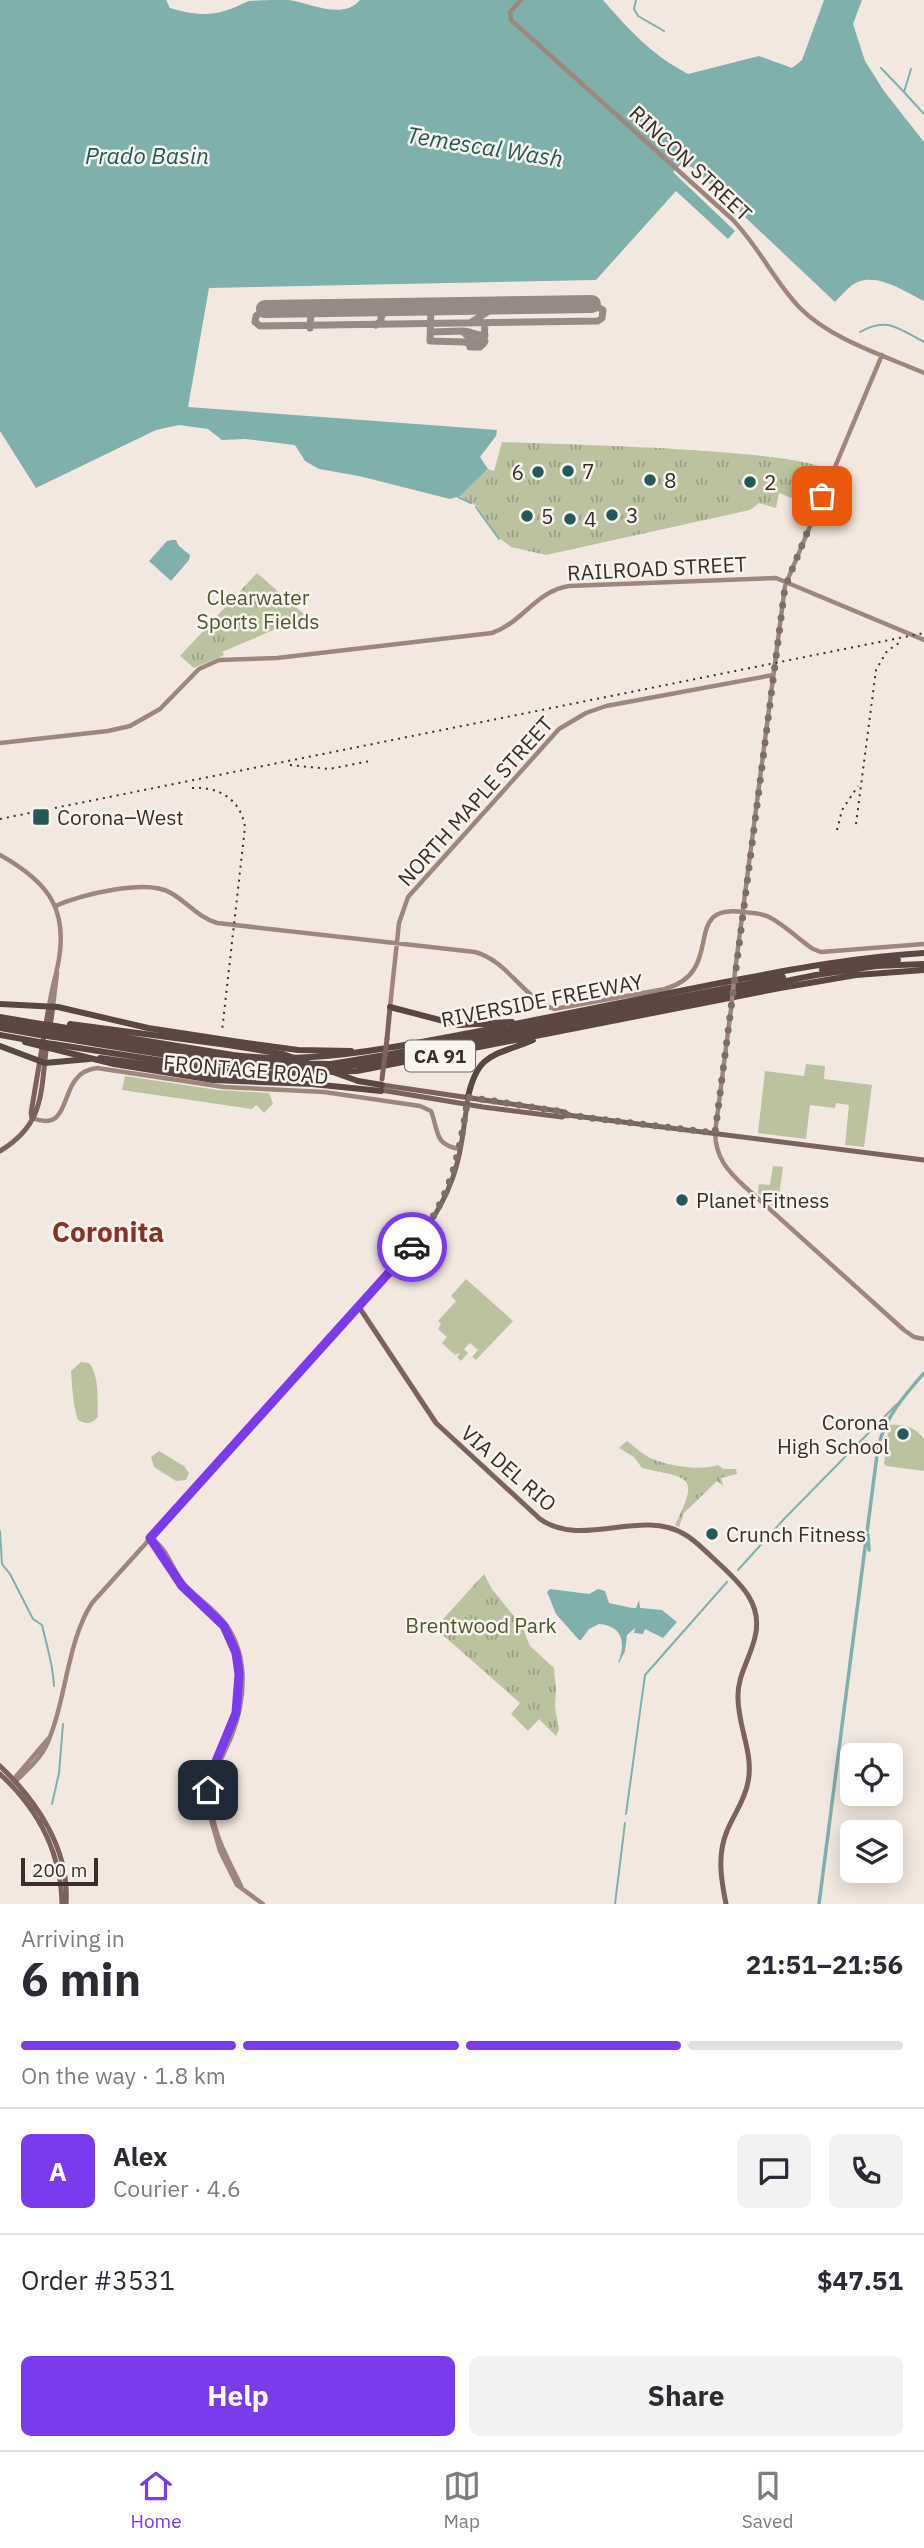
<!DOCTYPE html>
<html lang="en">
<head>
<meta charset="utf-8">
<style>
	:root { --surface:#fff; --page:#f2f2f3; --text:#2b2b33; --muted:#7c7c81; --line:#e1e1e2; --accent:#7c3aed }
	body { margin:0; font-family:"IBM Plex Sans",sans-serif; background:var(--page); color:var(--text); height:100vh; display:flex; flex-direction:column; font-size:26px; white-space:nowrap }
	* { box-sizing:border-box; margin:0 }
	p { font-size:23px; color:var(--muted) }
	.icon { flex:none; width:38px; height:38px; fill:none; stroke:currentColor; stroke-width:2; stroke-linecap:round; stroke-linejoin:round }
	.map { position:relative; height:1904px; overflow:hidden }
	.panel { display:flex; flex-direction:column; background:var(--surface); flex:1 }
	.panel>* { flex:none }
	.fabs { position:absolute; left:840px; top:1743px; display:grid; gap:14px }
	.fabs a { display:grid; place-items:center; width:63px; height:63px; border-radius:10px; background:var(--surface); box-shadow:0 4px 18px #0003; font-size:35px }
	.scale { position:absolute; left:21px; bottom:18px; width:77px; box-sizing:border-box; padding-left:7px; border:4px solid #392e2a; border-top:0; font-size:19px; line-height:24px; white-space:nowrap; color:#392e2a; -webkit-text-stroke:5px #faf2ec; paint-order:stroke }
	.pin { position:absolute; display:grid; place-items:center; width:60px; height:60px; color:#fff; margin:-30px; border-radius:14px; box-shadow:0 4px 10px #0006 }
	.courier { position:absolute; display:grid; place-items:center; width:70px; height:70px; margin:-35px; border:5px solid #7c3aed; border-radius:50%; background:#fff; color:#222; box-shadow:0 2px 9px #0007 }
	.headline em { font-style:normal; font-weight:800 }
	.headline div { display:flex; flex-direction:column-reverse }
	.headline { display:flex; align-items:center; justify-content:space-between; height:119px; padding:0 21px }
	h1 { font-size:46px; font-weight:800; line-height:52px }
	.bar { display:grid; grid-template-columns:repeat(4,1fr); gap:10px 7px; align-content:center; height:84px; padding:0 21px }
	.bar i { height:9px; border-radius:5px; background:var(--line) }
	.bar .on { background:var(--accent) }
	.bar p { grid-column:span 4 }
	.line { display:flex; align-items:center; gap:18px; padding:0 21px; border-top:2px solid var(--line) }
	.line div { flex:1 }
	.round { display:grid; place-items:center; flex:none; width:74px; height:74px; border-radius:10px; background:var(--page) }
	.cta { display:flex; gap:14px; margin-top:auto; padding:14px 21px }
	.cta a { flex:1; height:80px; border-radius:10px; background:var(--accent); color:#fff; font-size:28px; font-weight:800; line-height:80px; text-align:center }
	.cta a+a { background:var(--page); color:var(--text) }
	.tab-bar { display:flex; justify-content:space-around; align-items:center; height:98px; border-top:2px solid var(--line); background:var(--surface); font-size:19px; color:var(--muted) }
	.tab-bar a { display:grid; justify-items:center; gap:4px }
	.tab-bar .on { color:var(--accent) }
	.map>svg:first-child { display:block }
	.grass { fill:#bac29f }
	.park { fill:url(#park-tufts) }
	.water { fill:#7eb0ae }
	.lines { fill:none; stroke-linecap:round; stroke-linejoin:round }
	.stream { stroke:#7eb0ae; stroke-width:2 }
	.canal { stroke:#7eb0ae; stroke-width:3.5 }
	.taxiway { stroke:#968b84; stroke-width:7 }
	.runway { stroke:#968b84; stroke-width:18 }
	.secondary { stroke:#9f867c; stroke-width:4.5 }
	.primary { stroke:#7b635b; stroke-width:5 }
	.highway { stroke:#5a4741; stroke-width:6 }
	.rail { stroke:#392e2a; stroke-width:2; stroke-dasharray:2 5; stroke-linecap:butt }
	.secondary-bridge { stroke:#9f867c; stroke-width:4.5 }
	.primary-bridge { stroke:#7b635b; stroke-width:5 }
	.highway-bridge { stroke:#5a4741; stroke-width:6 }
	.done { stroke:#7a6f69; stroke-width:7; stroke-dasharray:0 12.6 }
	.route { stroke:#7c3aed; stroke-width:9 }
	.poi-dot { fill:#1f5b5a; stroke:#faf2ec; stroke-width:2.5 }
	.labels { text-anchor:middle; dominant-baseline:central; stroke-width:5; stroke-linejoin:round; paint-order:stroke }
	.shield { fill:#faf2ec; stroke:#736964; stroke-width:2 }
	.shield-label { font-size:19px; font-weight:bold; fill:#392e2a }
	.street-label { font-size:21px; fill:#392e2a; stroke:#faf2ec }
	.poi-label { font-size:21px; fill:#392e2a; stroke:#faf2ec; text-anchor:start }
	.park-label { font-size:21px; fill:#4c582e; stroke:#faf2ec }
	.water-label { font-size:23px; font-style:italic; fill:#1f5b5a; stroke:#faf2ec }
	.district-label { font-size:28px; font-weight:bold; fill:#883223; stroke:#faf2ec }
</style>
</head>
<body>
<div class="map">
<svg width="924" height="1904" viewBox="0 0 924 1904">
	<defs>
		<pattern id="park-tufts" width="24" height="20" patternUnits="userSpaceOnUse" patternTransform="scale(1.75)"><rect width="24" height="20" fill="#bac29f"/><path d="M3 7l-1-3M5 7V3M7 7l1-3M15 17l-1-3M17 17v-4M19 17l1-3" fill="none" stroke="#989e82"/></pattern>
	</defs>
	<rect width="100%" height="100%" fill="#f3e8df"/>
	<!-- grass -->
	<path class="grass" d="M 806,1064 L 825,1066 L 824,1079 L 872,1085 L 864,1147 L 845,1145 L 849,1105 L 836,1103 L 835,1108 L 810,1105 L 806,1139 L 758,1133 L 765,1071 L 804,1076 Z
		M 125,1076 L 218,1090 L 269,1093 L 273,1104 L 264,1113 L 256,1105 L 252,1109 L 122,1090 Z
		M 773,1166 L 783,1167 L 777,1210 L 758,1193 L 759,1184 L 770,1185 Z
		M 466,1279 L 513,1321 L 476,1360 L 472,1357 L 478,1350 L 470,1343 L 464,1349 L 468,1353 L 461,1361 L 457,1357 L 460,1353 L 455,1355 L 442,1343 L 447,1337 L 438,1329 L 441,1324 L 438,1321 L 456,1301 L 451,1296 Z
		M 81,1362 L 89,1363 C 100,1377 97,1400 98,1417 C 91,1424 87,1425 78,1420 C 73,1405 72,1387 71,1371 Z
		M 889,1425 C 904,1424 915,1427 924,1439 L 924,1471 L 886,1466 L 884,1464 Z
		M 159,1451 L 184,1466 L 189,1473 L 186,1480 L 176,1481 L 154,1467 L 151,1457 Z"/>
	<!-- park -->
	<path class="park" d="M 502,442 C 548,444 808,449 828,471 L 813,507 L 779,493 L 776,508 L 759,503 L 750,510 L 546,555 L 511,547 L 498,537 L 477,506 L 460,496 L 488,469 L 494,471 Z
		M 257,573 L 306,616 L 222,652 L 224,655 L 194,668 L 180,656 Z
		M 627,1441 C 634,1446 642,1454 650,1458 C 668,1466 700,1471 718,1465 L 723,1469 L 736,1469 L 737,1474 L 721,1478 L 723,1486 L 717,1481 L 684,1513 L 679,1527 L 675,1525 C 700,1474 690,1479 642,1468 L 634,1457 L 619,1448 Z
		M 484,1574 L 492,1589 L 522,1626 L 530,1646 L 554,1668 L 556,1689 L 555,1707 L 559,1730 L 556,1736 L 539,1719 L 528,1731 L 511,1714 L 520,1703 L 435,1628 Z"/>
	<!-- water -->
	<path class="water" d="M 0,0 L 166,0 L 170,8 C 187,13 206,17 224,11 C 233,9 241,4 249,1 C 260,0 277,0 288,0 C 309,2 342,21 360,0 L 603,0 C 629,30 652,55 688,74 L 759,56 L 792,68 L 802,60 L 824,0 L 862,0 L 853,24 L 865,61 L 884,91 L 924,142 L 924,301 C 903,291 873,269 851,286 C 845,291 840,297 835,302 L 692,167 L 680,165 L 673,172 L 735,231 L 728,239 L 676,191 L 596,280 L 209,288 L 188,407 L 497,430 L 496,436 L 480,457 L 488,469 L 460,496 L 450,499 L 359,476 L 319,469 L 305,461 L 295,445 L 245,439 L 222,440 L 208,429 L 179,425 L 156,430 L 36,488 L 0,431 Z
		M 172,540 L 176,540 L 179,546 L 190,555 L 189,560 L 171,581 L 149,561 L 167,541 Z
		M 550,1589 L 589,1594 L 598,1589 L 605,1591 L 609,1603 L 632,1608 L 636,1608 L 639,1600 L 640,1608 L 662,1610 L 677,1622 L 663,1638 L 645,1629 L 643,1634 L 634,1633 L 635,1628 L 627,1635 L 625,1651 L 619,1663 L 618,1663 C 626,1643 623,1626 599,1624 L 589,1629 L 581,1640 L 579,1640 L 556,1614 L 547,1592 Z"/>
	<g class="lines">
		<!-- stream -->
		<path class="stream" d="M 636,0 L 634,9 L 638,16 L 664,31
			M 881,68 L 904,92
			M 911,69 L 904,92 L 924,114
			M 860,332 C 887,316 899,329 924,342
			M 458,497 L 471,503
			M 476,507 L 499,539
			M 0,1531 L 2,1564 L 10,1574 L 33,1619 L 42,1625 C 47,1647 53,1663 54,1686
			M 738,1570 L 784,1519 L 897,1404
			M 52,1804 L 59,1773 L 63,1724
			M 626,1814 L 645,1675 L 727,1582
			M 615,1904 L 625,1823"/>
		<!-- canal -->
		<path class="canal" d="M 868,1535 L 869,1550
			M 819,1904 L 878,1447 C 886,1416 904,1396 924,1373"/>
		<!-- taxiway -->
		<path class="taxiway" d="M 469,306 L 480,308 L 483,313 L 481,316
			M 370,307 L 377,309 L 381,314 L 381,321 L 376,325
			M 431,307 L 430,341 L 465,342 L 474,347
			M 265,309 L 256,316 L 255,322 L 260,326 L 598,321 L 602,318 L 603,310 L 592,304
			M 382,316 L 386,309 L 394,307
			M 470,323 L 492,309 L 506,305
			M 310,328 L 311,314 L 317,309 L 323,308
			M 463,331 C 471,331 476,336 485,335
			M 431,332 L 462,331 L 473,341 L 485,341
			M 470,347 L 480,347 L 484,343 L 485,323"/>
		<!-- runway -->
		<path class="runway" d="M 265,309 L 592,304"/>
		<!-- secondary -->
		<path class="secondary" d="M 521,0 L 510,12 L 511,20 L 731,218 C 758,245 774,281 800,308 C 832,340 883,355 924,373
			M 0,743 L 108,731 L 130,726 L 160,709 L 199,669 L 219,660 L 277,658 L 492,633 C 522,623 536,591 569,586 L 776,578 L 924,640
			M 0,855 C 50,883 70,911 57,969 C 54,982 51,993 49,1006
			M 55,906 C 81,895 146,878 171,893 C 188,903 198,917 217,923 L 475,952 C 508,961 523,998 554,1009 L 665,989 C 728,971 679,903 743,912 C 752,913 761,913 769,917 C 785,925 798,939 813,949 L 821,952 L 924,944
			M 735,971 L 785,586 L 882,355
			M 53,1006 L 57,973
			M 390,1007 L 399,923 L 408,897 L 559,729 L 586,713 L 606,706 L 773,675
			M 731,1009 L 715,1133 C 716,1158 727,1170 744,1186 L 904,1330 L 914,1337 L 924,1339
			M 32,1118 C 77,1135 54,1073 97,1068 L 224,1087 L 324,1092 L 420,1106 L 431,1111 C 439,1132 434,1145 460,1149
			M 150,1538 L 182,1586 L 224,1626 L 236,1653 L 239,1674 L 238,1704 L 228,1736 L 212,1771 L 208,1790 L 208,1809 L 220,1851 L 237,1885 L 263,1904
			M 150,1538 C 168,1547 172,1571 185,1585 C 198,1599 216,1610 227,1626 C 249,1658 245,1701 232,1735 C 224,1755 212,1773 211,1796 C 210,1829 227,1857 241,1886
			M 13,1780 L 48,1739
			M 15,1782 C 26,1771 41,1758 47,1744 C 66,1702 67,1641 92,1603 L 359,1307"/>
		<!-- primary -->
		<path class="primary" d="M 50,1027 L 53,1006
			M 387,1039 L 390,1007
			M 382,1085 L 565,1112 L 567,1115 L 924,1160
			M 381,1090 L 483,1107 L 562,1117 L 567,1115
			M 468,1097 C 464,1124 462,1151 453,1177 C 435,1229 395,1267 359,1307 L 436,1423 L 540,1519 C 583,1549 640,1508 684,1534 C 695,1540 704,1550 713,1558 C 736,1580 764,1601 755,1637 C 750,1659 737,1676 738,1698 C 738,1727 754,1754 748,1782 C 745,1800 734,1814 727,1831 C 717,1855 721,1879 726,1904
			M 32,1118 L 31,1113 L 49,1006
			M 0,1151 C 46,1123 40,1092 47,1044
			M 0,1766 C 37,1801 70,1850 66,1904
			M 0,1774 C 38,1809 61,1851 62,1904"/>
		<!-- highway -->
		<path class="highway" d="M 822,970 L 898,960
			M 0,1004 L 58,1007 L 148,1028 L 246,1043 L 298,1050 L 351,1051
			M 390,1007 L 459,1025 L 512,1022
			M 0,1017 L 41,1024
			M 0,1023 L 41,1030
			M 70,1024 L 228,1045
			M 55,1026 L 233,1055 C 316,1065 394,1047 475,1032 C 557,1016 638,999 720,983 C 788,970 855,957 924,953
			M 0,1028 L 40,1035
			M 54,1032 L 242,1061 L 269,1063 L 331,1064 L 391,1054 L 783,977
			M 0,1035 L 39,1042
			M 54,1037 C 167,1054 275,1081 390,1060 L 816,975 L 876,966 L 924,964
			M 53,1044 L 247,1074 L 357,1071 L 780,988 L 856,975 L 924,970
			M 0,1046 L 45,1063 L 89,1059
			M 100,1058 L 234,1077 L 283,1077
			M 114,1064 L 213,1080 L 312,1084 L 381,1091
			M 358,1081 L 382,1085
			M 468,1097 C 478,1051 496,1056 533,1040"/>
		<!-- rail -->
		<path class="rail" d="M 290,765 L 329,769 L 370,761
			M 192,788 C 219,786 241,800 245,827 L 222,1031
			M 0,819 L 924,633
			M 856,824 L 876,670 L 887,651 L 902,641
			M 837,830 L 842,810 L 858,786"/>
		<!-- secondary-bridge -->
		<path class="secondary-bridge" d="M 731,1009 L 735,971"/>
		<!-- primary-bridge -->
		<path class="primary-bridge" d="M 382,1079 L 387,1039"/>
		<!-- highway-bridge -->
		<path class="highway-bridge" d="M 41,1024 L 55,1026
			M 41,1030 L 54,1032
			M 40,1035 L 54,1037
			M 25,1042 L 114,1064
			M 39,1042 L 53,1044
			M 228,1045 L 283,1054 L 358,1081"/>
	</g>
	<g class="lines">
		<!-- done -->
		<path class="done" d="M 412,1247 C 451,1199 459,1156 468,1097 L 564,1112 L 567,1115 L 715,1133 L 785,587 L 822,496"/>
		<!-- route -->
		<path class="route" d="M 208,1790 L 212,1771 L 236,1713 L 239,1674 L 236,1653 L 224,1626 L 182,1586 L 150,1538 L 412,1247"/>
	</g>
	<!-- markers -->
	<g class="poi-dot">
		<circle cx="568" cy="471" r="7"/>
		<circle cx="538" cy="472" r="7"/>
		<circle cx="650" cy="480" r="7"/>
		<circle cx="750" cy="482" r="7"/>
		<circle cx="612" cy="515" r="7"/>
		<circle cx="527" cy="516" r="7"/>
		<circle cx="570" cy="519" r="7"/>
		<rect x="32" y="808" width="18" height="18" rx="3.5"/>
		<circle cx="682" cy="1200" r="7"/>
		<circle cx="903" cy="1434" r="7"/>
		<circle cx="712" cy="1534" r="7"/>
	</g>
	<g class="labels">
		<!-- shield labels -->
		<rect class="shield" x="405" y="1040.5" width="70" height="31" rx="5"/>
		<g class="shield-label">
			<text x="440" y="1056">CA 91</text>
		</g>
		<!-- street labels -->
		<g class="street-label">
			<text transform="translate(691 163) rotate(43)">RINCON STREET</text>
			<text transform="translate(657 568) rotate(-3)">RAILROAD STREET</text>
			<text transform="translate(475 801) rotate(-48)">NORTH MAPLE STREET</text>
			<text transform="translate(542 1000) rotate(-11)">RIVERSIDE FREEWAY</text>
			<text transform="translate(246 1069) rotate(5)">FRONTAGE ROAD</text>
			<text transform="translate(509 1468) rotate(41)">VIA DEL RIO</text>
		</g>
		<!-- poi labels -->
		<g class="poi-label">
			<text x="582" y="471">7</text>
			<text x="524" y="472" text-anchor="end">6</text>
			<text x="664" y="480">8</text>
			<text x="764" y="482">2</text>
			<text x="626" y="515">3</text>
			<text x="541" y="516">5</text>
			<text x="584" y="519">4</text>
			<text x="57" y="817">Corona–West</text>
			<text x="696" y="1200">Planet Fitness</text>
			<text x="889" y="1422" text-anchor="end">Corona<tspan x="889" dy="24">High School</tspan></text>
			<text x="726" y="1534">Crunch Fitness</text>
		</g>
		<!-- park labels -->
		<g class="park-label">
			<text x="258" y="597">Clearwater<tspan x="258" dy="24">Sports Fields</tspan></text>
			<text x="481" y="1625">Brentwood Park</text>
		</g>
		<!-- water labels -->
		<g class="water-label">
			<text transform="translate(485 146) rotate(9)">Temescal Wash</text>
			<text x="147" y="155">Prado Basin</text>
		</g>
		<!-- district labels -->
		<g class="district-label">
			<text x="108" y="1231">Coronita</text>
		</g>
	</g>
</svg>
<div class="fabs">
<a><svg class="icon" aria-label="locate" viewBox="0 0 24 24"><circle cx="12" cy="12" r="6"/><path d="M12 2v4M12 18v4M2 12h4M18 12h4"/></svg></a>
<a><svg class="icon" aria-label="layers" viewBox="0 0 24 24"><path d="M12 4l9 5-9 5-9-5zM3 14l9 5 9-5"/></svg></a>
</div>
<div class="scale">200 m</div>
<div class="pin" style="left:822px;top:496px;background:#ea580c"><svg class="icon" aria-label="bag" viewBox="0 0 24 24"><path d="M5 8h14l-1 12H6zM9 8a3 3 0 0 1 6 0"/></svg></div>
<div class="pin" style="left:208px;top:1790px;background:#1f2937"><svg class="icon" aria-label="home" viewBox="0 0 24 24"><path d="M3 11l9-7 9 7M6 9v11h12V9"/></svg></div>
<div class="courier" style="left:412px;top:1247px"><svg class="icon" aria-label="car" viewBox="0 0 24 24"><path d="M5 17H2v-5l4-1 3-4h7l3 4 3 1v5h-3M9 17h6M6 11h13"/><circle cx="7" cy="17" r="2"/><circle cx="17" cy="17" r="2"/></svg></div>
</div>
<section class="panel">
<div class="headline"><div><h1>6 min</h1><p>Arriving in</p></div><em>21:51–21:56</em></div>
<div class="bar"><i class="on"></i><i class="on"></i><i class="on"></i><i></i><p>On the way · 1.8 km</p></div>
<div class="line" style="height:126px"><b class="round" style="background:var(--accent);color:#fff">A</b><div><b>Alex</b><p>Courier · 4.6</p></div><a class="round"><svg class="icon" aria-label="chat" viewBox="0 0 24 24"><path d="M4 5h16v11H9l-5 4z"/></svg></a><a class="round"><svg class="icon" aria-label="phone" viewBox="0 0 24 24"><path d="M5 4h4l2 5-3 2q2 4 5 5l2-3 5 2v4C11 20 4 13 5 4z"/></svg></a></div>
<div class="line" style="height:91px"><div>Order #3531</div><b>$47.51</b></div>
<div class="cta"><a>Help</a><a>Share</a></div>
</section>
<nav class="tab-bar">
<a class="on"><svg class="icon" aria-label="home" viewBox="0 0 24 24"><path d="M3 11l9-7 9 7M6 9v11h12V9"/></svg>Home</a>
<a><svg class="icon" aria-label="map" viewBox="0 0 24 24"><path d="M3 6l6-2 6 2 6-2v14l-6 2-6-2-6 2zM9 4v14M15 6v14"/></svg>Map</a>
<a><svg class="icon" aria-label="saved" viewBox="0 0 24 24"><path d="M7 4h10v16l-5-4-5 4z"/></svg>Saved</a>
</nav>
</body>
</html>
